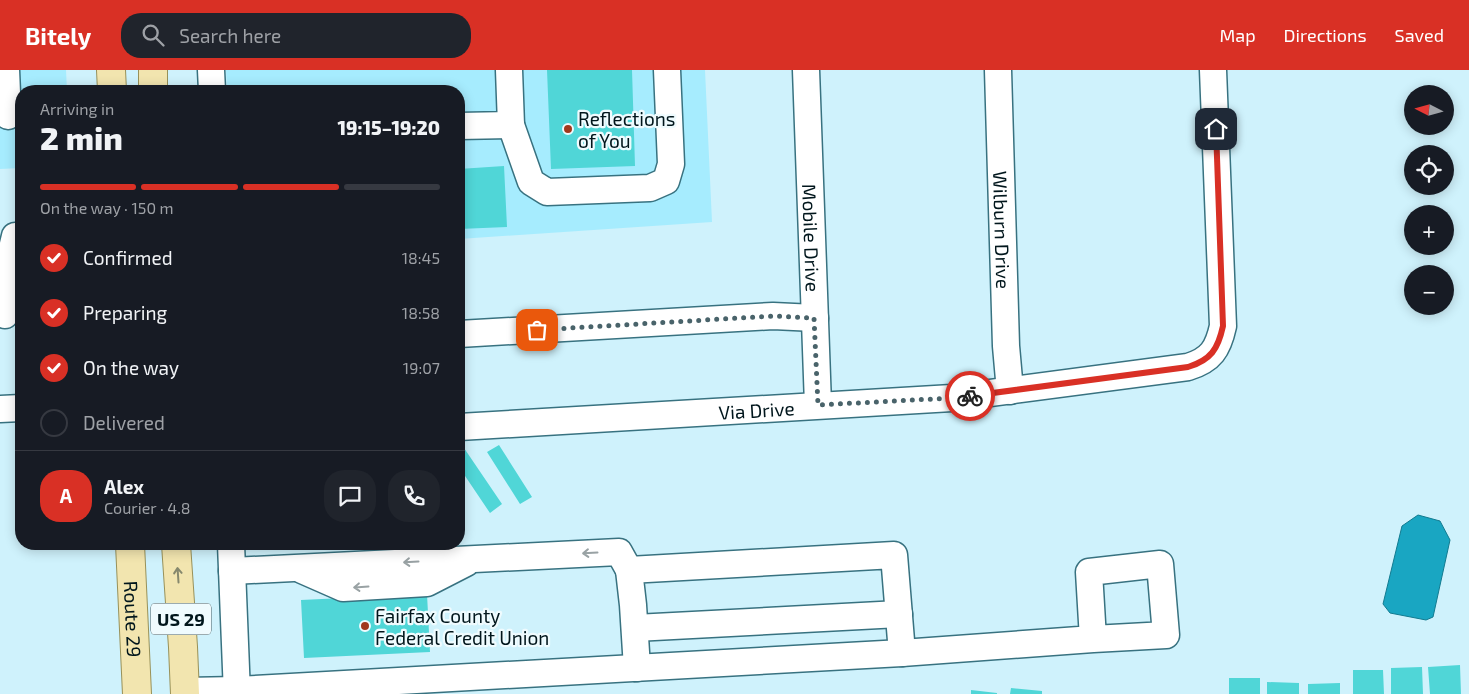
<!DOCTYPE html>
<html lang="en">
<head>
<meta charset="utf-8">
<style>
	:root { --surface:#171b24; --page:#20242c; --text:#f1f3f6; --muted:#9ea1a6; --line:#363941; --accent:#d93025 }
	body { margin:0; font-family:"Exo 2",sans-serif; background:var(--page); color:var(--text); height:100vh; display:flex; flex-direction:column; font-size:19px; white-space:nowrap }
	* { box-sizing:border-box; margin:0 }
	p { font-size:16px; color:var(--muted) }
	.icon { flex:none; width:28px; height:28px; fill:none; stroke:currentColor; stroke-width:2; stroke-linecap:round; stroke-linejoin:round }
	.map { position:relative; flex:1; overflow:hidden }
	.side { position:absolute; left:15px; top:15px; width:450px; height:465px; display:flex; flex-direction:column; background:var(--surface); border-radius:20px; box-shadow:0 2px 12px #0003 }
	.side>* { flex:none }
	.needle { width:32px; rotate:276deg }
	.buttons { position:absolute; left:1404px; top:15px; display:grid; gap:10px }
	.buttons a { display:grid; place-items:center; width:50px; height:50px; border-radius:50%; background:var(--surface); box-shadow:0 2px 12px #0003; font-size:25px }
	.pin { position:absolute; display:grid; place-items:center; width:42px; height:42px; color:#fff; margin:-21px; border-radius:10px; box-shadow:0 2px 8px #0006 }
	.courier { position:absolute; display:grid; place-items:center; width:50px; height:50px; margin:-25px; border:4px solid #d93025; border-radius:50%; background:#fff; color:#222; box-shadow:0 1px 6px #0007 }
	.overview em { font-style:normal; font-weight:800 }
	.overview div { display:flex; flex-direction:column-reverse }
	.overview { display:flex; align-items:center; justify-content:space-between; height:85px; padding:0 25px }
	h1 { font-size:32px; font-weight:800; line-height:38px }
	.bar { display:grid; grid-template-columns:repeat(4,1fr); gap:8px 5px; align-content:center; height:60px; padding:0 25px }
	.bar i { height:6px; border-radius:4px; background:var(--line) }
	.bar .selected { background:var(--accent) }
	.bar p { grid-column:span 4 }
	.line { display:flex; align-items:center; gap:12px; padding:0 25px; border-top:1px solid var(--line) }
	.line div { flex:1 }
	.round { display:grid; place-items:center; flex:none; width:52px; height:52px; border-radius:20px; background:var(--page) }
	ol { padding:0 25px; list-style:none }
	li { display:flex; align-items:center; gap:15px; height:55px }
	li p { margin-inline-start:auto }
	li .icon { padding:5px; border-radius:50%; background:var(--accent); color:#fff; stroke-width:4 }
	li:last-child { color:var(--muted) }
	li i { width:28px; height:28px; border:2px solid var(--line); border-radius:50% }
	header { display:flex; align-items:center; gap:30px; box-sizing:border-box; height:70px; padding:0 25px; background:var(--accent); color:#fff }
	header strong { font-size:24px }
	nav { display:flex; gap:28px; margin-inline-start:auto; font-size:18px }
	.search { width:350px; height:45px; background:var(--page); display:flex; align-items:center; gap:12px; box-sizing:border-box; padding:0 18px; border-radius:20px; color:var(--muted); font-size:19px }
	.map>svg:first-child { display:block }
	.built { fill:#a6ecfe }
	.water { fill:#19a6c2; stroke:#127b90 }
	.building { fill:#50d6d7 }
	.lines { fill:none; stroke-linecap:round; stroke-linejoin:round }
	.minor-casing { stroke:#387280; stroke-width:29 }
	.major-casing { stroke:#989159; stroke-width:30 }
	.minor { stroke:#fff; stroke-width:26 }
	.major { stroke:#f2e5af; stroke-width:28 }
	.oneway { stroke:#99a2a4 }
	.oneway2 { stroke:#86886d }
	.done { stroke:#49636a; stroke-width:5; stroke-dasharray:0 9 }
	.route { stroke:#d93025; stroke-width:6 }
	.poi-dot { fill:#a1381c; stroke:#effbfe; stroke-width:2 }
	.labels { text-anchor:middle; dominant-baseline:central; stroke-width:4.5; stroke-linejoin:round; paint-order:stroke }
	.shield { fill:#effbfe; stroke:#485b60; stroke-width:1 }
	.shield-label { font-size:18px; font-weight:bold; fill:#01161c }
	.poi-label { font-size:19px; fill:#01161c; stroke:#effbfe; text-anchor:start }
	.street-label { font-size:19px; fill:#01161c; stroke:#effbfe }
</style>
</head>
<body>
<header>
<strong>Bitely</strong>
<div class="search"><svg class="icon" aria-label="search" viewBox="0 0 24 24"><circle cx="10" cy="10" r="6"/><path d="M15 15l6 6"/></svg>Search here</div>
<nav><a>Map</a><a>Directions</a><a>Saved</a></nav>
</header>
<div class="map">
<svg width="1469" height="624" viewBox="0 0 1469 624">
	<rect width="100%" height="100%" fill="#cff2fc"/>
	<!-- built -->
	<path class="built" d="M 0,0 L 66,0 L 67,21 L 21,21 L 21,98 L 0,99 Z
		M 226,0 L 705,0 L 712,152 L 459,169 L 459,21 L 227,21 Z"/>
	<!-- water -->
	<path class="water" d="M 1418,445 L 1440,451 L 1450,470 L 1433,547 L 1426,550 L 1390,543 L 1383,534 L 1402,456 Z"/>
	<!-- building -->
	<path class="building" d="M 547,0 L 632,0 L 635,96 L 551,99 Z
		M 504,96 L 507,157 L 459,159 L 459,99 Z
		M 499,375 L 532,427 L 520,434 L 487,382 Z
		M 464,378 L 502,434 L 490,443 L 459,397 L 459,381 Z
		M 427,524 L 430,582 L 304,588 L 301,530 Z
		M 1460,595 L 1461,624 L 1430,624 L 1428,597 Z
		M 1422,597 L 1423,624 L 1391,624 L 1391,598 Z
		M 1353,600 L 1383,600 L 1384,624 L 1353,624 Z
		M 1229,608 L 1260,608 L 1260,624 L 1229,624 Z
		M 1267,612 L 1299,613 L 1299,624 L 1267,624 Z
		M 1340,613 L 1340,624 L 1308,624 L 1308,614 Z
		M 1011,618 L 1042,621 L 1042,624 L 1010,624 Z
		M 971,620 L 997,623 L 997,624 L 971,624 Z"/>
	<g class="lines">
		<defs>
			<g id="minor">
				<path d="M 6,0 L 8,46"/>
				<path d="M 211,0 L 212,21"/>
				<path id="s1" d="M 806,0 L 818,335"/>
				<path id="s2" d="M 998,0 L 1006,276 L 1010,321"/>
				<path d="M 511,55 L 531,112 L 547,122 L 650,118 L 666,111 L 671,94 L 667,0"/>
				<path d="M 459,56 L 511,55 L 509,0"/>
				<path d="M 5,245 L 6,203 L 15,166"/>
				<path d="M 459,264 L 773,246 L 815,248"/>
				<path d="M 0,339 L 21,338"/>
				<path id="s3" d="M 459,357 L 952,328 L 1188,297 C 1211,290 1218,279 1223,256 L 1213,0"/>
				<path d="M 231,474 L 237,624"/>
				<path d="M 302,500 L 343,518 L 427,513 L 466,493"/>
				<path d="M 232,501 L 619,482 L 629,500"/>
				<path d="M 635,558 L 899,544"/>
				<path d="M 637,598 L 633,535 L 629,500 L 894,485 L 902,583"/>
				<path d="M 185,621 L 237,620 L 902,583 L 1093,569 L 1166,565 L 1160,494 L 1089,502 L 1093,569"/>
			</g>
			<g id="major">
				<path d="M 111,0 L 112,21"/>
				<path d="M 153,0 L 153,21"/>
				<path id="s4" d="M 130,474 L 137,624"/>
				<path d="M 176,474 L 183,577 L 185,624"/>
			</g>
		</defs>
		<!-- minor casing -->
		<use href="#minor" class="minor-casing"/>
		<!-- major casing -->
		<use href="#major" class="major-casing"/>
		<!-- minor -->
		<use href="#minor" class="minor"/>
		<!-- major -->
		<use href="#major" class="major"/>
	</g>
	<!-- one-way arrows -->
	<defs><path id="oneway-shaft" d="M-6 0H5M1.5-3L5.5 0L1.5 3" fill="none" stroke-width="1.6" stroke-linecap="round" stroke-linejoin="round" transform="scale(1.25)"/></defs>
	<g class="oneway">
		<use href="#oneway-shaft" transform="translate(590 483) rotate(177)"/>
		<use href="#oneway-shaft" transform="translate(411 492) rotate(177)"/>
		<use href="#oneway-shaft" transform="translate(361 517) rotate(176)"/>
	</g>
	<use class="oneway2" href="#oneway-shaft" transform="translate(178 505) rotate(-94)"/>
	<g class="lines">
		<!-- done -->
		<path class="done" d="M 537,260 L 773,246 L 814,248 L 818,335 L 952,328 L 970,326"/>
		<!-- route -->
		<path class="route" d="M 970,326 L 1188,297 C 1211,290 1218,279 1223,256 L 1216,59"/>
	</g>
	<!-- markers -->
	<g class="poi-dot">
		<circle cx="568" cy="59" r="5"/>
		<circle cx="365" cy="556" r="5"/>
	</g>
	<g class="labels">
		<!-- shield labels -->
		<rect class="shield" x="151" y="533.5" width="60" height="31" rx="4"/>
		<g class="shield-label">
			<text x="181" y="549">US 29</text>
		</g>
		<!-- poi labels -->
		<g class="poi-label">
			<text x="578" y="48">Reflections<tspan x="578" dy="22">of You</tspan></text>
			<text x="375" y="545">Fairfax County<tspan x="375" dy="22">Federal Credit Union</tspan></text>
		</g>
		<!-- street labels -->
		<g class="street-label">
			<text stroke="none"><textPath href="#s2" startOffset="160">Wilburn Drive</textPath></text>
			<text stroke="none"><textPath href="#s1" startOffset="168">Mobile Drive</textPath></text>
			<text stroke="none"><textPath href="#s3" startOffset="298">Via Drive</textPath></text>
			<text stroke="none"><textPath href="#s4" startOffset="75">Route 29</textPath></text>
		</g>
	</g>
</svg>
<div class="buttons">
<a><svg class="needle" viewBox="-14 -14 28 28"><path d="M0-13l5 13h-10z" fill="#e53935"/><path d="M0 13l5-13h-10z" fill="#9ea1a6"/></svg></a>
<a><svg class="icon" aria-label="locate" viewBox="0 0 24 24"><circle cx="12" cy="12" r="6"/><path d="M12 2v4M12 18v4M2 12h4M18 12h4"/></svg></a>
<a>+</a>
<a>−</a>
</div>
<div class="pin" style="left:537px;top:260px;background:#ea580c"><svg class="icon" aria-label="bag" viewBox="0 0 24 24"><path d="M5 8h14l-1 12H6zM9 8a3 3 0 0 1 6 0"/></svg></div>
<div class="pin" style="left:1216px;top:59px;background:#1f2937"><svg class="icon" aria-label="home" viewBox="0 0 24 24"><path d="M3 11l9-7 9 7M6 9v11h12V9"/></svg></div>
<div class="courier" style="left:970px;top:326px"><svg class="icon" aria-label="bike" viewBox="0 0 24 24"><circle cx="6" cy="16" r="4"/><circle cx="18" cy="16" r="4"/><path d="M6 16l4-8h5l3 8M10 8l3 8H6M13 5h3"/></svg></div>
<section class="side">
<div class="overview"><div><h1>2 min</h1><p>Arriving in</p></div><em>19:15–19:20</em></div>
<div class="bar"><i class="selected"></i><i class="selected"></i><i class="selected"></i><i></i><p>On the way · 150 m</p></div>
<ol>
<li><svg class="icon" aria-label="check" viewBox="0 0 24 24"><path d="M5 12l5 5 9-10"/></svg>Confirmed<p>18:45</p></li>
<li><svg class="icon" aria-label="check" viewBox="0 0 24 24"><path d="M5 12l5 5 9-10"/></svg>Preparing<p>18:58</p></li>
<li><svg class="icon" aria-label="check" viewBox="0 0 24 24"><path d="M5 12l5 5 9-10"/></svg>On the way<p>19:07</p></li>
<li><i></i>Delivered</li>
</ol>
<div class="line" style="height:90px"><b class="round" style="background:var(--accent);color:#fff">A</b><div><b>Alex</b><p>Courier · 4.8</p></div><a class="round"><svg class="icon" aria-label="chat" viewBox="0 0 24 24"><path d="M4 5h16v11H9l-5 4z"/></svg></a><a class="round"><svg class="icon" aria-label="phone" viewBox="0 0 24 24"><path d="M5 4h4l2 5-3 2q2 4 5 5l2-3 5 2v4C11 20 4 13 5 4z"/></svg></a></div>
</section>
</div>
</body>
</html>
